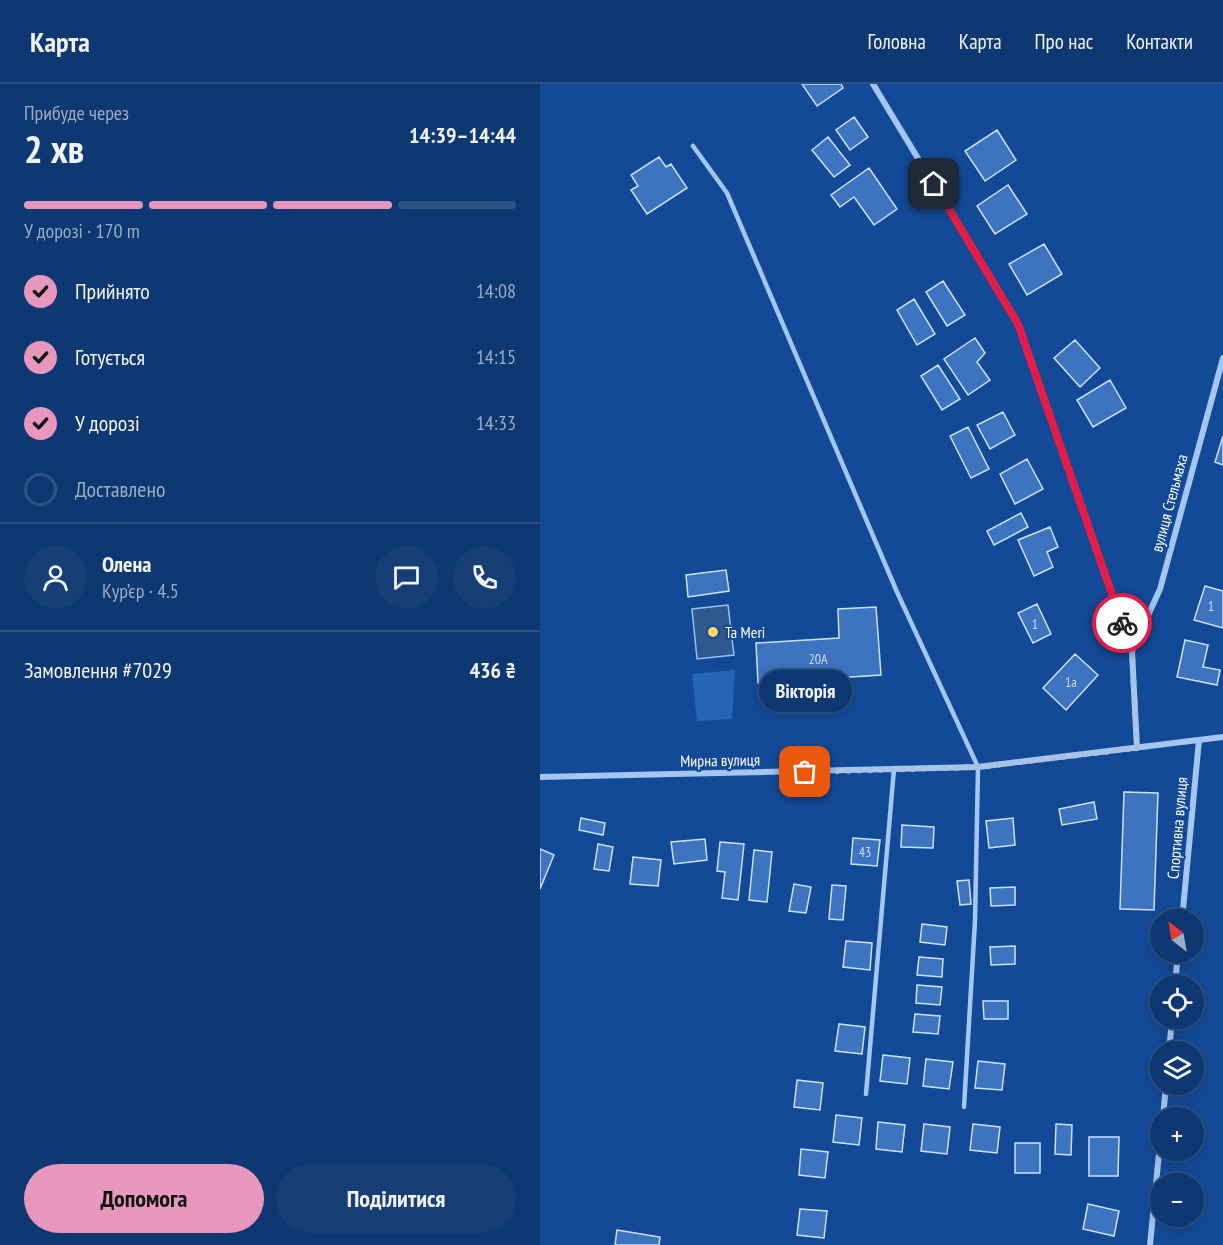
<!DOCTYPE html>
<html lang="uk">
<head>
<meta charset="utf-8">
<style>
	:root { --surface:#0e3871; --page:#173f76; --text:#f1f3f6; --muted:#9bacc3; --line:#2e5284; --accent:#e797bd }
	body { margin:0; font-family:"PT Sans Narrow",sans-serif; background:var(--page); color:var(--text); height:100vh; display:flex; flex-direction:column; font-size:22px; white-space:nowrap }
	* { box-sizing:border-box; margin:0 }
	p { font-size:20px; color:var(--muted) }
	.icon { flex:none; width:33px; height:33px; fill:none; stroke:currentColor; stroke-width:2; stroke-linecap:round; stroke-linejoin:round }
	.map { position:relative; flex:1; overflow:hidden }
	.drawer { display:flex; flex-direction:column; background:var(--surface); width:540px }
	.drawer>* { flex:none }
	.needle { width:39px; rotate:329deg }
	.buttons { position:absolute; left:610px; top:825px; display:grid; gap:12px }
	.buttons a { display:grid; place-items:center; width:54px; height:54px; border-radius:50%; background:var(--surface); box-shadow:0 3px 15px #0003,0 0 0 2px var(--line); font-size:30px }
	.pin { position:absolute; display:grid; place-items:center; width:51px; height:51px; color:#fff; margin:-26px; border-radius:12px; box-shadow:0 3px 9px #0006 }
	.courier { position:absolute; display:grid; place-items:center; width:60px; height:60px; margin:-30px; border:4px solid #e11d48; border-radius:50%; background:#fff; color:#222; box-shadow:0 2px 8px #0007 }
	.bubble { position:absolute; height:42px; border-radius:21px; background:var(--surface); box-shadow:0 3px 15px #0003,0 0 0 2px var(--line); font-size:20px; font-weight:700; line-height:42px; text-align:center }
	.summary em { font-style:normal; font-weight:700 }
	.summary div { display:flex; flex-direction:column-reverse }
	.summary { display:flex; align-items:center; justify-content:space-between; height:102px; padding:0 24px }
	h1 { font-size:39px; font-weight:700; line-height:45px }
	.bar { display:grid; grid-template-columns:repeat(4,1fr); gap:9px 6px; align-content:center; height:72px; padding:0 24px }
	.bar i { height:8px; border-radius:4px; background:var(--line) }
	.bar .current { background:var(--accent) }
	.bar p { grid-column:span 4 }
	.line { display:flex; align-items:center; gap:15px; padding:0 24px; border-top:2px solid var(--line) }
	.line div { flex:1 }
	.round { display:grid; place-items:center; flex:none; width:63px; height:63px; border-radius:32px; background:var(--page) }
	ol { padding:0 24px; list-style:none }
	li { display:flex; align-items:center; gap:18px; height:66px }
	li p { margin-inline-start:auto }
	li .icon { padding:6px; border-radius:50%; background:var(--accent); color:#111; stroke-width:4 }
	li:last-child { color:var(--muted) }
	li i { width:33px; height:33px; border:3px solid var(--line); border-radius:50% }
	.cta { display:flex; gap:12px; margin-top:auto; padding:12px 24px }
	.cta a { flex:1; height:69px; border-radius:36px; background:var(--accent); color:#111; font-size:24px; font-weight:700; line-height:69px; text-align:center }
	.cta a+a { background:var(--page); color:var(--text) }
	header { display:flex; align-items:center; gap:36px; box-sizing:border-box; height:84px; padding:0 30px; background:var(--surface); border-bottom:2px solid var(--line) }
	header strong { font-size:28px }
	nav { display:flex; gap:33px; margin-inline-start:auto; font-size:21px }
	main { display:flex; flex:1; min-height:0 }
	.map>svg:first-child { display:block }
	.green { fill:#2664b6 }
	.water { fill:#305891; stroke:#96c1f6; stroke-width:1.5 }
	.building { fill:#3c74bf; stroke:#cce1fd; stroke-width:1.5 }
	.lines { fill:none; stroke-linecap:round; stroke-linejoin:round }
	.service { stroke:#a4c6f3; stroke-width:4.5 }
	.minor { stroke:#a4c6f3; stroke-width:6 }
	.done { stroke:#acc0db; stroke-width:6; stroke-dasharray:0 10.8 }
	.route { stroke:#e11d48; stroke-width:8 }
	.poi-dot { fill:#ffd666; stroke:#134a97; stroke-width:2 }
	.labels { text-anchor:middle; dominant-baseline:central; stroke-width:4.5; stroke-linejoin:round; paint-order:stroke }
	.number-label { font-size:14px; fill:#cedcef }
	.street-label { font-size:16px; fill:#fff; stroke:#134a97 }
	.poi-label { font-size:16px; fill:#fff; stroke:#134a97; text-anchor:start }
</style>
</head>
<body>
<header>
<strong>Карта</strong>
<nav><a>Головна</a><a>Карта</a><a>Про нас</a><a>Контакти</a></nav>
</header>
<main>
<section class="drawer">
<div class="summary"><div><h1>2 хв</h1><p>Прибуде через</p></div><em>14:39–14:44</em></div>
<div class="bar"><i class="current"></i><i class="current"></i><i class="current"></i><i></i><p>У дорозі · 170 m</p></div>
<ol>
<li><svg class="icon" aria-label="check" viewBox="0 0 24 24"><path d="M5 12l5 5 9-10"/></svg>Прийнято<p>14:08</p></li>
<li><svg class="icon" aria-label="check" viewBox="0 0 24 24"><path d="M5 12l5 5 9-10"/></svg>Готується<p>14:15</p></li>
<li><svg class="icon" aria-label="check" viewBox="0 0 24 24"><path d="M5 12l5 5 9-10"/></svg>У дорозі<p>14:33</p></li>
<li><i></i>Доставлено</li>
</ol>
<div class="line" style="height:108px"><a class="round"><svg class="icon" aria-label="person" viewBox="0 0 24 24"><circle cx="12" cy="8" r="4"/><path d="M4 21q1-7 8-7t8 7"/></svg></a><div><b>Олена</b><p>Кур’єр · 4.5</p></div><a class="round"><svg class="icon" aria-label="chat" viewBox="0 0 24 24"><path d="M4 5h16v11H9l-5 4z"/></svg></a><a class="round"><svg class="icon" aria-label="phone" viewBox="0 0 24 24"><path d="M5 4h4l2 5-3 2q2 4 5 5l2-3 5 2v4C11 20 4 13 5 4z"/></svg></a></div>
<div class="line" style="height:78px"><div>Замовлення #7029</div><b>436 ₴</b></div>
<div class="cta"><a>Допомога</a><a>Поділитися</a></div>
</section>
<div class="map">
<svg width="683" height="1161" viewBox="0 0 683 1161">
	<rect width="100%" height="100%" fill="#134a97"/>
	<!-- green -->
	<path class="green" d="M 195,586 L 192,635 L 157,637 L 152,590 Z"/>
	<!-- water -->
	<path class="water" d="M 188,521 L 194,571 L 157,575 L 152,525 Z"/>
	<!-- building -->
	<path class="building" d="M 262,0 L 301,0 L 303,4 L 277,22 Z
		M 314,33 L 328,53 L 310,66 L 296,46 Z
		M 457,46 L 476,76 L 445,97 L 425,67 Z
		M 288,53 L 310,81 L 294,93 L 272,66 Z
		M 119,73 L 126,83 L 131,80 L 147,104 L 107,130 L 91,106 L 98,102 L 91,91 Z
		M 329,84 L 357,125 L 334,141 L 314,113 L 300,123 L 291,111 Z
		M 468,101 L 487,130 L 455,150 L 437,122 Z
		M 504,160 L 522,190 L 487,211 L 469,180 Z
		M 403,197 L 425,231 L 407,242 L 386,208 Z
		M 374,215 L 395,250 L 377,261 L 357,226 Z
		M 435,254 L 445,269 L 437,278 L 450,296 L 428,311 L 404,275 Z
		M 535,256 L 560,284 L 540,303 L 514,274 Z
		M 398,281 L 420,315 L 402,326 L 381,292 Z
		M 570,296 L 586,324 L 553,343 L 537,316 Z
		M 463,328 L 475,351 L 450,365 L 437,341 Z
		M 428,343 L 449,385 L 431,394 L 410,352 Z
		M 683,352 L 683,381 L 675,378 Z
		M 487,375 L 503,405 L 475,420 L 460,390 Z
		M 481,429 L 488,443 L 454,461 L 447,447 Z
		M 510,443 L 518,463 L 507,468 L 513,483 L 494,492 L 478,456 Z
		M 186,486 L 189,507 L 148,513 L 146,491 Z
		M 665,502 L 683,507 L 683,544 L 654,536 Z
		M 497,520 L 511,550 L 493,559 L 478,529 Z
		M 336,523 L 341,591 L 218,599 L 216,559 L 299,554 L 298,525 Z
		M 645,556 L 668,561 L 663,583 L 680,586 L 677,601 L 637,593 Z
		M 535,570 L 558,591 L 526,626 L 503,604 Z
		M 584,708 L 618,709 L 614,826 L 580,825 Z
		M 554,718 L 557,735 L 522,741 L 519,725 Z
		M 41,734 L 65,739 L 63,751 L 39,746 Z
		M 473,734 L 475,761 L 449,764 L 446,737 Z
		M 362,741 L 394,743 L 393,764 L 361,763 Z
		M 313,754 L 340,756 L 337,782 L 311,780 Z
		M 165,755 L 167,776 L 134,780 L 131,758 Z
		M 180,758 L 204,760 L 198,816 L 182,814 L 185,788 L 177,787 Z
		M 58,760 L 73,763 L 69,787 L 54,785 Z
		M 0,765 L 14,771 L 0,805 Z
		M 214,766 L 232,768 L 227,818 L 209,816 Z
		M 93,773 L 121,776 L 118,802 L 90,800 Z
		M 429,796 L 431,820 L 420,821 L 417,797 Z
		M 254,800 L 271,803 L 266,829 L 249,827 Z
		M 292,801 L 306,802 L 303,836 L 289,835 Z
		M 475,803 L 475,821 L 451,822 L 450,804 Z
		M 382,840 L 407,843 L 405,861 L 380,858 Z
		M 306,857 L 332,859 L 330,886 L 303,883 Z
		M 475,862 L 475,880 L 451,881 L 450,863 Z
		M 379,873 L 403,875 L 402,893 L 377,891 Z
		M 377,901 L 402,903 L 400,921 L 376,919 Z
		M 443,917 L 468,917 L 468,935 L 444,935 Z
		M 375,930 L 400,932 L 398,950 L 373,948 Z
		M 299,940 L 325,943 L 322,970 L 295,967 Z
		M 343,971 L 370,974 L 367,1000 L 340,997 Z
		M 386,975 L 413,978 L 409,1005 L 383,1002 Z
		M 438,977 L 465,980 L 462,1006 L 435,1004 Z
		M 257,996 L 283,999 L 280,1026 L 254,1023 Z
		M 296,1031 L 322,1034 L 319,1061 L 293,1058 Z
		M 338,1038 L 365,1041 L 362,1068 L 336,1065 Z
		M 384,1040 L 410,1043 L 407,1070 L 381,1067 Z
		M 433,1040 L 460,1043 L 457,1069 L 430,1066 Z
		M 516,1040 L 532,1041 L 531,1071 L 515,1070 Z
		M 549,1053 L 579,1053 L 578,1092 L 549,1092 Z
		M 475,1059 L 500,1059 L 500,1089 L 475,1089 Z
		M 261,1065 L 288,1068 L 285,1094 L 259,1091 Z
		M 548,1120 L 579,1127 L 574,1152 L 543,1145 Z
		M 260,1125 L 287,1127 L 284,1154 L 257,1151 Z
		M 77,1146 L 120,1153 L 119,1161 L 75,1161 Z"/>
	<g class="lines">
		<!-- service -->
		<path class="service" d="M 153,62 L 187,109 L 357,508 L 438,683 L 435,837 L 424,1023
			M 326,1010 L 354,685"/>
		<!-- minor -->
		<path class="minor" d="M 333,0 L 478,240 L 592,568 L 597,664
			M 592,567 L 620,505 L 683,274
			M 0,693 L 438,683 L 683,653
			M 642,836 L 659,656
			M 635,902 L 638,868
			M 629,968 L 632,934
			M 623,1034 L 626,1000
			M 610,1161 L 621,1049"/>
	</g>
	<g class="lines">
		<!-- done -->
		<path class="done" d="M 265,688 L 438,683 L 597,664 L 592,568 L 582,539"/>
		<!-- route -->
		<path class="route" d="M 394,100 L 478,240 L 582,539"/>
	</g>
	<!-- markers -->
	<circle class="poi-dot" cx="173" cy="548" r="6"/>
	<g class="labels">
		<!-- number labels -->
		<g class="number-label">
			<text x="671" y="522">1</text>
			<text x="495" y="540">1</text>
			<text x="278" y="575">20А</text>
			<text x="531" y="598">1а</text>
			<text x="325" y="768">43</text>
		</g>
		<!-- street labels -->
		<g class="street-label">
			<text transform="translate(629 419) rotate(-75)">вулиця Стельмаха</text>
			<text transform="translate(180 676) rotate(-1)">Мирна вулиця</text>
			<text transform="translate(637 744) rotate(-85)">Спортивна вулиця</text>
		</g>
		<!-- poi labels -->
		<g class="poi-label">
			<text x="185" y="548">Ta Meri</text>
		</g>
	</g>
</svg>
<div class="buttons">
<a><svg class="needle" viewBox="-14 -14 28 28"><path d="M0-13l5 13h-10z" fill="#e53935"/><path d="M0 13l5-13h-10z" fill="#9bacc3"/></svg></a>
<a><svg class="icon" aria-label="locate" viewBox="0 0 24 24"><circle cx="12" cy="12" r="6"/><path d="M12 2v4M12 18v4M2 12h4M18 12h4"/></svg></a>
<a><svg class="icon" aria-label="layers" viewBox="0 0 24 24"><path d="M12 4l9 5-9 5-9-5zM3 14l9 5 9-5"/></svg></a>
<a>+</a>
<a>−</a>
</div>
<div class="pin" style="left:265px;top:688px;background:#ea580c"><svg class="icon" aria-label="bag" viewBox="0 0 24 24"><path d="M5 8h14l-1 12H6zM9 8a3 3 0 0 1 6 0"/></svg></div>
<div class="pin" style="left:394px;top:100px;background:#1f2937"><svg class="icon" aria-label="home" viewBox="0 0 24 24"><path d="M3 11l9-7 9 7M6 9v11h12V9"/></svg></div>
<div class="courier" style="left:582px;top:539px"><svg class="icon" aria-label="bike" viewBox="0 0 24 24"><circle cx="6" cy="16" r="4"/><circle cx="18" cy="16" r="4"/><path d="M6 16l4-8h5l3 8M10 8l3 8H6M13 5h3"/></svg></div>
<div class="bubble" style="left:219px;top:586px;width:93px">Вікторія</div>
</div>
</main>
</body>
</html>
